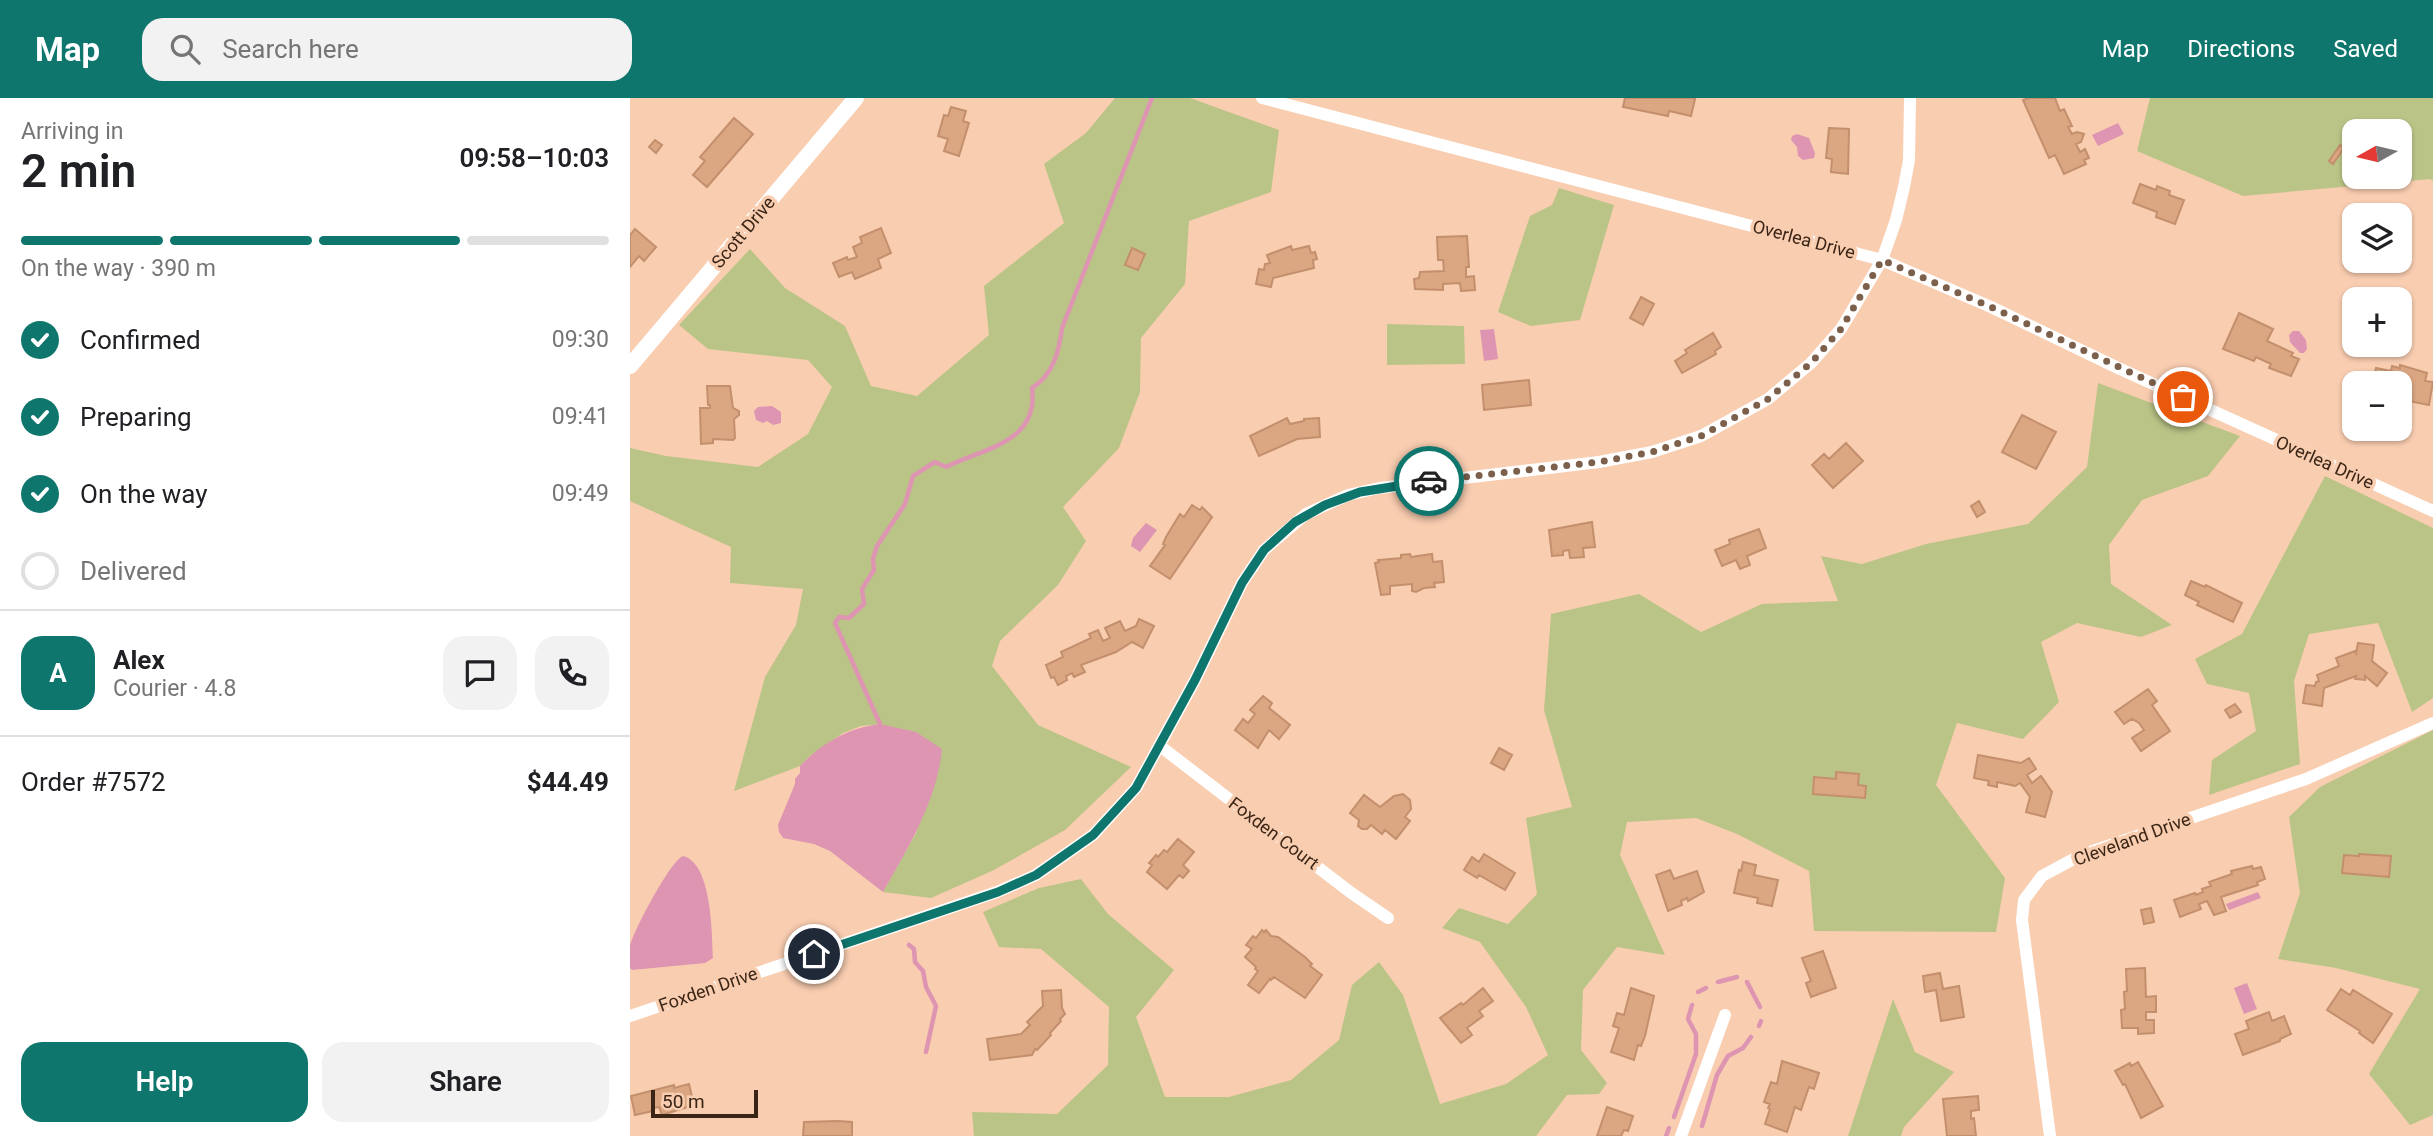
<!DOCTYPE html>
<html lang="en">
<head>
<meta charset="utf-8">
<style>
	:root { --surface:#fff; --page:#f2f2f2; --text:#202124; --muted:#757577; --line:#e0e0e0; --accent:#0f766e }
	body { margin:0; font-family:Roboto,sans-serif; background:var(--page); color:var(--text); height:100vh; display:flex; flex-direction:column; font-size:26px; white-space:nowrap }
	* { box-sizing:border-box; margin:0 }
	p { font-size:23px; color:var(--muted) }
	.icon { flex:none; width:38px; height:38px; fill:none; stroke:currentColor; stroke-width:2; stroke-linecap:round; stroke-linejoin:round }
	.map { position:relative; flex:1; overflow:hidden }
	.panel { display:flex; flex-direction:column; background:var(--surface); width:630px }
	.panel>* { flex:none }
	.needle { width:46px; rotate:262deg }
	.buttons { position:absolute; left:1712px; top:21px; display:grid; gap:14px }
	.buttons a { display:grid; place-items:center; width:70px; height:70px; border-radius:14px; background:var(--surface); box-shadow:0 2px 5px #0004; font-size:35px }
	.scale { position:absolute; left:21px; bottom:18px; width:107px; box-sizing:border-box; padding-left:7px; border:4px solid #3a2516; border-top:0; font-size:19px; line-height:24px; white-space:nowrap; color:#3a2516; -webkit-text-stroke:5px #f9cdb0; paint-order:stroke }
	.pin { position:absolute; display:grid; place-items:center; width:60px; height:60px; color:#fff; margin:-30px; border:4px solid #fff; border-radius:50%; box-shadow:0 2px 7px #0007 }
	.courier { position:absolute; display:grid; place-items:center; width:70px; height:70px; margin:-35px; border:5px solid #0f766e; border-radius:50%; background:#fff; color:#222; box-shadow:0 2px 9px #0007 }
	.headline em { font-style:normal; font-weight:600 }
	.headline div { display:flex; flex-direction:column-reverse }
	.headline { display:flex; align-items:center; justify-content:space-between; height:119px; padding:0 21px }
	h1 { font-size:46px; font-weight:600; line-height:52px }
	.bar { display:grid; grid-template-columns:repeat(4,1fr); gap:10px 7px; align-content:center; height:84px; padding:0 21px }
	.bar i { height:9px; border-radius:5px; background:var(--line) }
	.bar .selected { background:var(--accent) }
	.bar p { grid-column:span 4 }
	.line { display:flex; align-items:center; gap:18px; padding:0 21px; border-top:2px solid var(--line) }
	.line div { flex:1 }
	.round { display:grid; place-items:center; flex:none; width:74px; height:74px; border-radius:21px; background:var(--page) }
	ol { padding:0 21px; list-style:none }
	li { display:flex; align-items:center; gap:21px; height:77px }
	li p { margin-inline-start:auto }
	li .icon { padding:7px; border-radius:50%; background:var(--accent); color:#fff; stroke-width:4 }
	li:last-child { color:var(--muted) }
	li i { width:38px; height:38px; border:4px solid var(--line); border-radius:50% }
	.action { display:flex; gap:14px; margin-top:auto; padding:14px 21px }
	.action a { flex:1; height:80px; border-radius:21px; background:var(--accent); color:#fff; font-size:28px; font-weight:600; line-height:80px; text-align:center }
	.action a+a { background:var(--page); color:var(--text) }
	header { display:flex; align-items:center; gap:42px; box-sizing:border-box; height:98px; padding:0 35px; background:var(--accent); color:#fff }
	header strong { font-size:33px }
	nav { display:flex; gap:38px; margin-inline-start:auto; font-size:24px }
	.search { width:490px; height:63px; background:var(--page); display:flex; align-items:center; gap:18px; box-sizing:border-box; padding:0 24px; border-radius:21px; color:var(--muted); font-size:26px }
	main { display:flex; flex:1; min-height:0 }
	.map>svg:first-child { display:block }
	.green { fill:#bbc487; fill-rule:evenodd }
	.water { fill:#dd95b1 }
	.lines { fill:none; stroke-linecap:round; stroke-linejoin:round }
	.stream { stroke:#dd95b1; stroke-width:4.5 }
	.building { fill:#dba682; stroke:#c38f6c; stroke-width:2 }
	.minor { stroke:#fff; stroke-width:12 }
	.tertiary { stroke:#fff; stroke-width:16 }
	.done { stroke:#7d604c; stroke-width:7; stroke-dasharray:0 12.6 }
	.route { stroke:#0f766e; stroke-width:9 }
	.labels { text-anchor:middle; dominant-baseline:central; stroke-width:7; stroke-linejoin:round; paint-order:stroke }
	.street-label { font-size:18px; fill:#3a2516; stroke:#f9cdb0 }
</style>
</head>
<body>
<header>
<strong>Map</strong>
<div class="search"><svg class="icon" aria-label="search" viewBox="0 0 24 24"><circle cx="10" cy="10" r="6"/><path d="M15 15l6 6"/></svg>Search here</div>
<nav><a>Map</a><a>Directions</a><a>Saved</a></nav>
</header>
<main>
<section class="panel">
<div class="headline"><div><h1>2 min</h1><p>Arriving in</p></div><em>09:58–10:03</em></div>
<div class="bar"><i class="selected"></i><i class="selected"></i><i class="selected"></i><i></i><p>On the way · 390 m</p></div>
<ol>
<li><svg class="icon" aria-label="check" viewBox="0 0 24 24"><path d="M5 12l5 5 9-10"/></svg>Confirmed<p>09:30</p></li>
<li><svg class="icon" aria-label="check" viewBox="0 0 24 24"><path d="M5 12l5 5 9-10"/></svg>Preparing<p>09:41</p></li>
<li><svg class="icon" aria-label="check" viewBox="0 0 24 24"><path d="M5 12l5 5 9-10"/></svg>On the way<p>09:49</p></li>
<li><i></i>Delivered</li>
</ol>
<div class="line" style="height:126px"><b class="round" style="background:var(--accent);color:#fff">A</b><div><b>Alex</b><p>Courier · 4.8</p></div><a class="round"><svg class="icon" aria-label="chat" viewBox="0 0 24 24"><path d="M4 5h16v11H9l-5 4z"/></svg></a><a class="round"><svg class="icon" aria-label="phone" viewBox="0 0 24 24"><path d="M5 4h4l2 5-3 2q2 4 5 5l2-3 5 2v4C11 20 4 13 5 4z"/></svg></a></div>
<div class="line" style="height:91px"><div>Order #7572</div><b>$44.49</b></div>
<div class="action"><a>Help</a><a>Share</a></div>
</section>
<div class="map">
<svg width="1803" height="1038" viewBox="0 0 1803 1038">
	<rect width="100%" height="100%" fill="#f9cdb0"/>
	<!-- green -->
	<path class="green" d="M 485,0 L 560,0 L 649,32 L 641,94 L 559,123 L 555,186 L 511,240 L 510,294 L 489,350 L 433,409 L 456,443 L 428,487 L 370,543 L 362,568 L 408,627 L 501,669 L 435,732 L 364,772 L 301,800 L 253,794 L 287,733 L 250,626 L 231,628 L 213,635 L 180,658 L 170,668 L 104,693 L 135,579 L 166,527 L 173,491 L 100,485 L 101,449 L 0,403 L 0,350 L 36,358 L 128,369 L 178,336 L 202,289 L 178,262 L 78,251 L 49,227 L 120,151 L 155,190 L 215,228 L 241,288 L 287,298 L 359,237 L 354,188 L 434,125 L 414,66 L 456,35 Z
		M 1520,0 L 1803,0 L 1803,83 L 1800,81 L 1613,98 L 1507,53 ZM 1724,33 L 1769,33 L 1769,79 L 1724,79 Z
		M 929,90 L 984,107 L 950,222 L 901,228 L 868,214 L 900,118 L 922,107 Z
		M 757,226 L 834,228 L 835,266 L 757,267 Z
		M 1468,285 L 1610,338 L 1578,378 L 1512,402 L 1479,447 L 1481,486 L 1542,527 L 1511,539 L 1447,525 L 1411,544 L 1429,604 L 1393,641 L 1327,625 L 1306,687 L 1375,780 L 1366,834 L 1184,833 L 1179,773 L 1107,736 L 1066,720 L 997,724 L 990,757 L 1035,857 L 987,849 L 953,892 L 951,952 L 977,985 L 969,996 L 937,997 L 906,1038 L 344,1038 L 342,1014 L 427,1016 L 478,967 L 479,909 L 411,851 L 369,849 L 353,814 L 409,790 L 451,781 L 478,816 L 544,872 L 506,919 L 535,999 L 599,999 L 661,982 L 709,942 L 722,887 L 749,864 L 773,897 L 810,1006 L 876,986 L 918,957 L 896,909 L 850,844 L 812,830 L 829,810 L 878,826 L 907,796 L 896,720 L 942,709 L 914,612 L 921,516 L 1009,496 L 1071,534 L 1132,506 L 1208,503 L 1191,458 L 1232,466 L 1296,446 L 1398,426 L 1457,369 Z
		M 1695,378 L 1803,430 L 1803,600 L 1782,614 L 1748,525 L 1679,536 L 1664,583 L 1670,666 L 1579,697 L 1582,662 L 1626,633 L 1619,595 L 1577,586 L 1565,561 L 1612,536 Z
		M 1803,632 L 1803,1017 L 1780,1027 L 1739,976 L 1790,891 L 1706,870 L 1648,861 L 1670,795 L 1659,719 L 1690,689 Z
		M 1263,901 L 1285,954 L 1324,974 L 1274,1029 L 1271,1038 L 1218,1038 Z"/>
	<!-- water -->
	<path class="water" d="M 1488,25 L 1494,36 L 1468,48 L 1462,37 Z
		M 1167,36 L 1179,40 L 1185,55 L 1184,60 L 1173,62 L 1168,58 L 1167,49 L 1161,42 L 1162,38 Z
		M 864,231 L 868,261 L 854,263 L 850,232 Z
		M 1663,233 L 1669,233 L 1676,242 L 1677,251 L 1674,255 L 1670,255 L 1660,244 L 1659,237 Z
		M 142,308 L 151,314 L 151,325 L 143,327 L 137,323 L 133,325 L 126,322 L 124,313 L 128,309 Z
		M 516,425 L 527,432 L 510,454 L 501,448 L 503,440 Z
		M 250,626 L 286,634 L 312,651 C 307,703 278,750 253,794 L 200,753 L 184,746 L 153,740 L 149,734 L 148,727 L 165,686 L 165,681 L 170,675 L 170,668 C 192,645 218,630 250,626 Z
		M 53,758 C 82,765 82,836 83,860 L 75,865 L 2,872 L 0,870 C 0,863 0,854 0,848 C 4,832 41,762 53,758 Z
		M 1628,794 L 1631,800 L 1599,812 L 1596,806 Z
		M 1617,885 L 1627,911 L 1614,916 L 1604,890 Z"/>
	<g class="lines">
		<!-- stream -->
		<path class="stream" d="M 250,626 L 205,525 L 209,519 L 219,520 L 234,506 L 232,491 L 244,472 L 243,461 L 247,448 L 275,406 L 283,378 L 305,364 L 316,369 C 354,350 409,345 402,290 C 423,277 429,254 432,230 L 522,0
			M 279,847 L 284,851 L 285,864 L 293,873 L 296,889 L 306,908 L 296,954
			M 1088,884 L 1107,879
			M 1117,884 L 1130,909
			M 1068,894 L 1076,890
			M 1129,928 L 1131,923
			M 1044,1019 L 1066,956 L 1066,936 L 1058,921 L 1062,907
			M 1072,1028 L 1087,977 L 1098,958 L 1113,950 L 1121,939
			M 1036,1038 L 1039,1030"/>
	</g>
	<!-- building -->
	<path class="building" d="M 995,0 L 1062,0 L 1065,1 L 1061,18 L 1039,13 L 1038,18 L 993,9 Z
		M 1399,0 L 1425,0 L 1430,13 L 1434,11 L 1442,28 L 1438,29 L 1442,36 L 1447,34 L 1454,36 L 1451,44 L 1446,46 L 1450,54 L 1455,51 L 1459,60 L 1454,62 L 1456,66 L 1434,76 L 1425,57 L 1419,60 L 1393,2 Z
		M 321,9 L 336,13 L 333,23 L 339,25 L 329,58 L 314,53 L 318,41 L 308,38 L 314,17 L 318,18 Z
		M 104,20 L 123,36 L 77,89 L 63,77 L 75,63 L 70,59 Z
		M 1199,30 L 1219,31 L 1218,76 L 1201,74 L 1202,61 L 1196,60 Z
		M 25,42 L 32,47 L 26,55 L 19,49 Z
		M 1710,47 L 1714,50 L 1703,66 L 1699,63 Z
		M 1510,86 L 1526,92 L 1527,88 L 1540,93 L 1539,97 L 1554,102 L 1545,126 L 1526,119 L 1527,114 L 1503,105 Z
		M 251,130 L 261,155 L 248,161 L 251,170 L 225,181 L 222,174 L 209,179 L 203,165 L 217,159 L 218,162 L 227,159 L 223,149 L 232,145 L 230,139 Z
		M 5,131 L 26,149 L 14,163 L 9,158 L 0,169 L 0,137 Z
		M 837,138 L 839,169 L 836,169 L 836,179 L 844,178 L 845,192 L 831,193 L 830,185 L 813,186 L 813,192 L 785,191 L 784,181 L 789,180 L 790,174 L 814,173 L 813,162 L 808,162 L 807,139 Z
		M 661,148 L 662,152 L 679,148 L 681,155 L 685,154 L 687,161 L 683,162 L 684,170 L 643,180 L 641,189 L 626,186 L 629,171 L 634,172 L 635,166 L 640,165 L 637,157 Z
		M 502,150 L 515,156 L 508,172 L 495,167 Z
		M 1011,199 L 1024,206 L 1013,227 L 1000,220 Z
		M 1609,215 L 1643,231 L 1637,243 L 1663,255 L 1661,258 L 1669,261 L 1661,278 L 1639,270 L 1641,266 L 1626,259 L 1624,263 L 1593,251 Z
		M 1083,235 L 1091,249 L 1085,253 L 1086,256 L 1052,275 L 1045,263 L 1057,255 L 1055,252 Z
		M 1770,267 L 1797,275 L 1795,283 L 1803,284 L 1799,307 L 1769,301 L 1769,285 L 1743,285 L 1746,270 L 1761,273 L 1762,268 L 1770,270 Z
		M 899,282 L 901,307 L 854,312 L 852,287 Z
		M 77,288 L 100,288 L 103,310 L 109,313 L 109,317 L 104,321 L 105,340 L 103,342 L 83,341 L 83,345 L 71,346 L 70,310 L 80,310 L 80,307 L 78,307 Z
		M 1392,317 L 1426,334 L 1406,371 L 1372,354 Z
		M 657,320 L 660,326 L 674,323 L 674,321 L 689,320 L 690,339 L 667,341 L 629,358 L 620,338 Z
		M 1216,345 L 1233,363 L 1203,390 L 1182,367 L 1194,356 L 1199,361 Z
		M 1349,403 L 1355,414 L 1347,419 L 1341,408 Z
		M 562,407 L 570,412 L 572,409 L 582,419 L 540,481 L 520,468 L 535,447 L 533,446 L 536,439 L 550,416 L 554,419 Z
		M 962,424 L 965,449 L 953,450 L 954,459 L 940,460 L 939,452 L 933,453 L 933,457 L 922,458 L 919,432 Z
		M 1129,431 L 1136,450 L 1117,458 L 1120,467 L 1110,471 L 1106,462 L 1092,468 L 1085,452 L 1100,446 L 1099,442 Z
		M 780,456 L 781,459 L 802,456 L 803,464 L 812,463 L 814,484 L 804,485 L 805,489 L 794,490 L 786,494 L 782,493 L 782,486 L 760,488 L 760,496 L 751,497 L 745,465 L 749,464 L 748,462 L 771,460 L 771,457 Z
		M 1561,483 L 1575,489 L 1576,487 L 1612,505 L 1603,524 L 1567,507 L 1569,504 L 1555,497 Z
		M 509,521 L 524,528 L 513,550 L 502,544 L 486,554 L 451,567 L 455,574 L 444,579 L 442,575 L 436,578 L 437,582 L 428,587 L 424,579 L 421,580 L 416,567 L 433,559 L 431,554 L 461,540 L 459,536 L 468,532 L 473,543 L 480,540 L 475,530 L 490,523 L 495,533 L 506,528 Z
		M 1728,545 L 1744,547 L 1742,563 L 1757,575 L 1747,588 L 1735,578 L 1735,582 L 1725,581 L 1726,578 L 1694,590 L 1692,608 L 1673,605 L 1676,587 L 1685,588 L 1686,584 L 1689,583 L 1687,577 L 1709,568 L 1706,560 L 1725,553 L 1726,555 Z
		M 1518,591 L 1527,603 L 1522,607 L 1540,633 L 1511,653 L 1502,640 L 1514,632 L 1509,625 L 1502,621 L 1494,626 L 1485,614 Z
		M 633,598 L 642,605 L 639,610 L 660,627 L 649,641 L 639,632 L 628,650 L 605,632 L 613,621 L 618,625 L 625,616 L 620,612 Z
		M 1605,606 L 1611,614 L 1600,620 L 1595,612 Z
		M 869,650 L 882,657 L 874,672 L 861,665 Z
		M 1348,657 L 1391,665 L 1399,660 L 1406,671 L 1397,677 L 1402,685 L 1411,678 L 1422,694 L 1415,719 L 1396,714 L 1400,699 L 1390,685 L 1385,688 L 1367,684 L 1367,689 L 1358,687 L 1359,683 L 1344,680 Z
		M 1206,674 L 1229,676 L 1228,687 L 1236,688 L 1235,700 L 1183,696 L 1184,679 L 1206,681 Z
		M 773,696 L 780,702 L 781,711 L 775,719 L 780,723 L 766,741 L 755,732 L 752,736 L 741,727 L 737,731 L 732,731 L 728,728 L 729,722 L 720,715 L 734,697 L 750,709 L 764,698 Z
		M 548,741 L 564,754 L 553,767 L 559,773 L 553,780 L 549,777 L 537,791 L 517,774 L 522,767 L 519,765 L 526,757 L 528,759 L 534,752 L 537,754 Z
		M 854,756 L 885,775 L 875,792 L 849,777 L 847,780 L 834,772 L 842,759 L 849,764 Z
		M 1729,756 L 1761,758 L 1759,779 L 1712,775 L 1714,757 L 1729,758 Z
		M 1113,764 L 1126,767 L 1124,777 L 1148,782 L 1142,808 L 1127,805 L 1128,800 L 1104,795 L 1109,772 L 1111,773 Z
		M 1622,768 L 1623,771 L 1631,769 L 1635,781 L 1627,784 L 1628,787 L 1591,799 L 1596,813 L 1584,817 L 1577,803 L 1569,806 L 1571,811 L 1550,819 L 1544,802 L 1565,795 L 1566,797 L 1573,794 L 1572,791 L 1581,788 L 1579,784 L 1602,776 L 1601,773 Z
		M 1040,772 L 1044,781 L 1067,773 L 1074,794 L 1058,803 L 1057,800 L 1051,803 L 1052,807 L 1038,813 L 1026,777 Z
		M 1521,810 L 1524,824 L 1514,826 L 1511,812 Z
		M 632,832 L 634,834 L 636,832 L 641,838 L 648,839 L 675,859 L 682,866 L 680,868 L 692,877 L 675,900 L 644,879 L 641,882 L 640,881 L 629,895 L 618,887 L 628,873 L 625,871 L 626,869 L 615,859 L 622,851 L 616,847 L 623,838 L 626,840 Z
		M 1193,853 L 1206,890 L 1181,899 L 1176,885 L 1181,883 L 1172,860 Z
		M 1515,870 L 1516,899 L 1526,898 L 1526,914 L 1516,914 L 1516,922 L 1524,922 L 1524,935 L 1508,936 L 1508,930 L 1492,930 L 1491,912 L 1495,911 L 1494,894 L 1497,893 L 1496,871 Z
		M 1310,875 L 1313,891 L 1329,888 L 1334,919 L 1311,923 L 1306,892 L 1295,894 L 1293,878 Z
		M 853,890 L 863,903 L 849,913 L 853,918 L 837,930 L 842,937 L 831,945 L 810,920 L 831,905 L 833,907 Z
		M 1001,890 L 1024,898 L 1015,938 L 1011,948 L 1008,947 L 1004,962 L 981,954 L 989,930 L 983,928 L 987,915 L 994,917 Z
		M 1711,891 L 1720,897 L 1723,892 L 1762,916 L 1743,945 L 1729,935 L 1730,933 L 1697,912 Z
		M 431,892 L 432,910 L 435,916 L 430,921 L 431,923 L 420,935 L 421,937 L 407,952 L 405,951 L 402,957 L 360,962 L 357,941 L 391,936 L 400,927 L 397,924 L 413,908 L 412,893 Z
		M 1639,914 L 1642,923 L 1654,918 L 1661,936 L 1650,941 L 1650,943 L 1613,957 L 1605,936 L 1619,931 L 1616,923 Z
		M 1152,963 L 1189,975 L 1184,991 L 1179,989 L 1171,1012 L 1165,1009 L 1157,1034 L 1135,1026 L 1140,1011 L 1138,1010 L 1140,1006 L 1134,1004 L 1141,984 L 1147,986 Z
		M 1508,964 L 1533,1008 L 1511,1020 L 1495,986 L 1493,987 L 1485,973 L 1500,965 L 1501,968 Z
		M 59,986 L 64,1007 L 32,1017 L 29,1009 L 23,1010 L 23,1013 L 5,1017 L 1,998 L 44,987 L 44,990 Z
		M 1348,998 L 1349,1012 L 1341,1013 L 1341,1021 L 1344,1020 L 1346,1038 L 1317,1038 L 1313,1001 Z
		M 977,1009 L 1003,1018 L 998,1033 L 994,1032 L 991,1038 L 967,1038 Z
		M 208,1023 L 222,1024 L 222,1038 L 173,1038 L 174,1024 Z"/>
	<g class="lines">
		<!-- minor -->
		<path class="minor" d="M 632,0 L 1252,162 L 1361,209 L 1488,270 L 1803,413
			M 530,648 L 720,794 L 758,820
			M 0,918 L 367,794 L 406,777 L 463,737 L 506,690 L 565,582 L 612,485 L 634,452 L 676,416 L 718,397 L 749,390 L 969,364 L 1022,354 L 1071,338 L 1138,301 L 1181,265 L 1211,231 L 1252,162 L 1266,122 L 1274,89 L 1279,62 L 1280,0
			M 1051,1038 L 1095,917
			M 1420,1038 L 1392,822 L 1394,802 L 1412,778 L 1451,757 L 1676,681 L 1803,625"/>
		<!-- tertiary -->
		<path class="tertiary" d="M 0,268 L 226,0"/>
	</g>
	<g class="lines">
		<!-- done -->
		<path class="done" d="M 799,383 L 969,364 L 1022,354 L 1071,338 L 1138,301 L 1181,265 L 1211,231 L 1252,162 L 1361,209 L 1553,299"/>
		<!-- route -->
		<path class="route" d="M 184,856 L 368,794 L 406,777 L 463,737 L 506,690 L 565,582 L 612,485 L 634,452 L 665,424 L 695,407 L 730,394 L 799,383"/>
	</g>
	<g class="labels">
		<!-- street labels -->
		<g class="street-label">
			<text transform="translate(113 134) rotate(-50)">Scott Drive</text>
			<text transform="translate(1174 141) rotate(15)">Overlea Drive</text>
			<text transform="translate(1695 364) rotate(24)">Overlea Drive</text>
			<text transform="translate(644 735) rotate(37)">Foxden Court</text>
			<text transform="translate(1502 741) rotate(-20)">Cleveland Drive</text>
			<text transform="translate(78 891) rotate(-19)">Foxden Drive</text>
		</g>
	</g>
</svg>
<div class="buttons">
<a><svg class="needle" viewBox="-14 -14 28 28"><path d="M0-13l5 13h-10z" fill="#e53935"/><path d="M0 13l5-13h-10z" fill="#757577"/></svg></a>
<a><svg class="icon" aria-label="layers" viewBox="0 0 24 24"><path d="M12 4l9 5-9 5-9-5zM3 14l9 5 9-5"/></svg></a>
<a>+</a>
<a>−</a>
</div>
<div class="scale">50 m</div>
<div class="pin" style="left:1553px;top:299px;background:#ea580c"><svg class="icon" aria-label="bag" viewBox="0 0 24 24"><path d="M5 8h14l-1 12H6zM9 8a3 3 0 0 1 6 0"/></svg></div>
<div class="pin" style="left:184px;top:856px;background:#1f2937"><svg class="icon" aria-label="home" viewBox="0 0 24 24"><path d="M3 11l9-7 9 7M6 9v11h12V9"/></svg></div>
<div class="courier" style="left:799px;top:383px"><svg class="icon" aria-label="car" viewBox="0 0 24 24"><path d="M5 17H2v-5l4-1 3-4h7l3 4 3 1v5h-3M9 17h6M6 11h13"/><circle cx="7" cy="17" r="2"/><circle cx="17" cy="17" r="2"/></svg></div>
</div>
</main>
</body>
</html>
